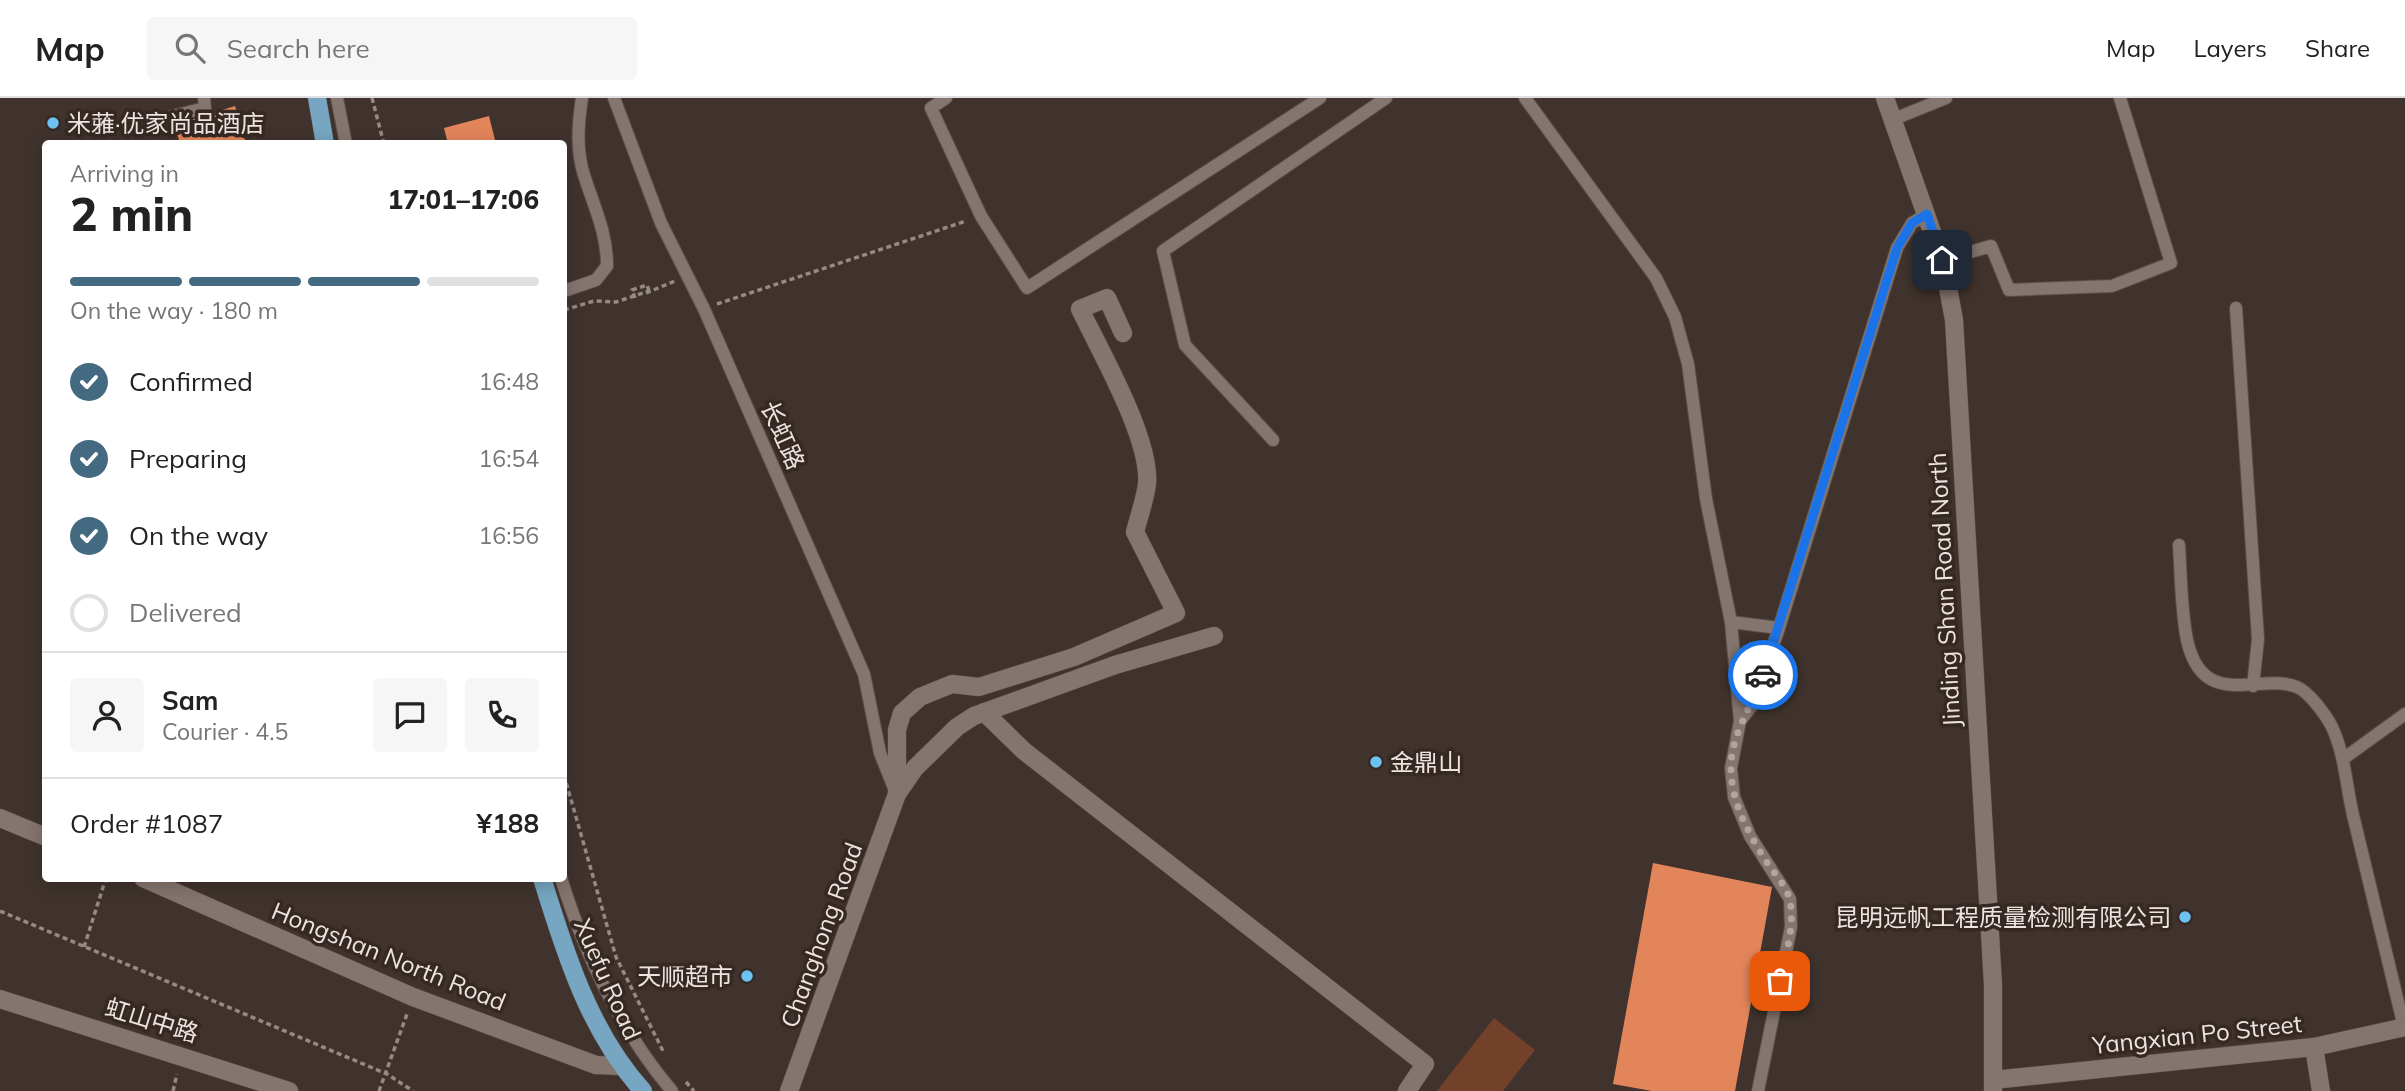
<!DOCTYPE html>
<html lang="en">
<head>
<meta charset="utf-8">
<style>
	:root { --surface:#fff; --page:#f6f6f6; --text:#222; --muted:#767676; --line:#e0e0e0; --accent:#436a80 }
	body { margin:0; font-family:Mulish,"Noto Sans SC",sans-serif; background:var(--page); color:var(--text); height:100vh; display:flex; flex-direction:column; font-size:26px; white-space:nowrap }
	* { box-sizing:border-box; margin:0 }
	p { font-size:23px; color:var(--muted) }
	.icon { flex:none; width:38px; height:38px; fill:none; stroke:currentColor; stroke-width:2; stroke-linecap:round; stroke-linejoin:round }
	.map { position:relative; flex:1; overflow:hidden }
	.details { position:absolute; left:42px; top:42px; width:525px; height:742px; display:flex; flex-direction:column; background:var(--surface); border-radius:7px; box-shadow:0 4px 18px #0003 }
	.details>* { flex:none }
	.pin { position:absolute; display:grid; place-items:center; width:60px; height:60px; color:#fff; margin:-30px; border-radius:14px; box-shadow:0 4px 10px #0006 }
	.courier { position:absolute; display:grid; place-items:center; width:70px; height:70px; margin:-35px; border:5px solid #1a73e8; border-radius:50%; background:#fff; color:#222; box-shadow:0 2px 9px #0007 }
	.overview em { font-style:normal; font-weight:800 }
	.overview div { display:flex; flex-direction:column-reverse }
	.overview { display:flex; align-items:center; justify-content:space-between; height:119px; padding:0 28px }
	h1 { font-size:46px; font-weight:800; line-height:52px }
	.bar { display:grid; grid-template-columns:repeat(4,1fr); gap:10px 7px; align-content:center; height:84px; padding:0 28px }
	.bar i { height:9px; border-radius:5px; background:var(--line) }
	.bar .current { background:var(--accent) }
	.bar p { grid-column:span 4 }
	.line { display:flex; align-items:center; gap:18px; padding:0 28px; border-top:2px solid var(--line) }
	.line div { flex:1 }
	.round { display:grid; place-items:center; flex:none; width:74px; height:74px; border-radius:7px; background:var(--page) }
	ol { padding:0 28px; list-style:none }
	li { display:flex; align-items:center; gap:21px; height:77px }
	li p { margin-inline-start:auto }
	li .icon { padding:7px; border-radius:50%; background:var(--accent); color:#fff; stroke-width:4 }
	li:last-child { color:var(--muted) }
	li i { width:38px; height:38px; border:4px solid var(--line); border-radius:50% }
	header { display:flex; align-items:center; gap:42px; box-sizing:border-box; height:98px; padding:0 35px; background:var(--surface); border-bottom:2px solid var(--line) }
	header strong { font-size:33px }
	nav { display:flex; gap:38px; margin-inline-start:auto; font-size:24px }
	.search { width:490px; height:63px; background:var(--page); display:flex; align-items:center; gap:18px; box-sizing:border-box; padding:0 24px; border-radius:7px; color:var(--muted); font-size:26px }
	.map>svg:first-child { display:block }
	.green { fill:#73412a }
	.building { fill:#e3855b }
	.lines { fill:none; stroke-linecap:round; stroke-linejoin:round }
	.service-casing { stroke:#5a4f4a; stroke-width:14 }
	.minor-casing { stroke:#5a4f4a; stroke-width:19 }
	.tertiary-casing { stroke:#5a4f4a; stroke-width:19 }
	.primary-casing { stroke:#5a4f4a; stroke-width:19 }
	.path { stroke:#958a85; stroke-width:3.5; stroke-dasharray:5 3.5; stroke-linecap:butt }
	.service { stroke:#84756e; stroke-width:12 }
	.minor { stroke:#84756e; stroke-width:18 }
	.tertiary { stroke:#84756e; stroke-width:18 }
	.primary { stroke:#76a6c1; stroke-width:18 }
	.path-bridge { stroke:#958a85; stroke-width:3.5; stroke-dasharray:5 3.5; stroke-linecap:butt }
	.done { stroke:#b0a6a1; stroke-width:7; stroke-dasharray:0 12.6 }
	.route { stroke:#1a73e8; stroke-width:9 }
	.poi-dot { fill:#6cc3f2; stroke:#362923; stroke-width:2.5 }
	.labels { text-anchor:middle; dominant-baseline:central; stroke-width:7; stroke-linejoin:round; paint-order:stroke }
	.poi-label { font-size:24px; fill:#ede4e0; stroke:#362923; text-anchor:start }
	.street-label { font-size:24px; fill:#ede4e0; stroke:#362923 }
</style>
</head>
<body>
<header>
<strong>Map</strong>
<div class="search"><svg class="icon" aria-label="search" viewBox="0 0 24 24"><circle cx="10" cy="10" r="6"/><path d="M15 15l6 6"/></svg>Search here</div>
<nav><a>Map</a><a>Layers</a><a>Share</a></nav>
</header>
<div class="map">
<svg width="2405" height="993" viewBox="0 0 2405 993">
	<rect width="100%" height="100%" fill="#40332d"/>
	<!-- green -->
	<path class="green" d="M 1494,920 L 1535,952 L 1503,993 L 1437,993 Z"/>
	<!-- building -->
	<path class="building" d="M 235,8 L 246,46 L 180,46 L 175,27 Z
		M 489,18 L 496,46 L 448,46 L 444,30 Z
		M 1653,765 L 1772,789 L 1735,993 L 1652,993 L 1613,986 Z"/>
	<g class="lines">
		<defs>
			<path id="service" d="M 337,0 L 346,46
				M 614,0 L 661,125 L 704,211 L 864,576 L 880,655 L 894,690
				M 946,0 L 931,10 L 981,118 L 1027,190 L 1320,0
				M 1525,0 L 1656,180 L 1675,219 L 1688,266 L 1706,401 L 1731,524 L 1779,530 L 1897,150 L 1912,125 L 1927,116
				M 169,19 L 205,10 L 204,0
				M 1894,21 L 1946,0
				M 1943,162 L 1991,148 L 2009,192 L 2112,188 L 2171,165 L 2120,0
				M 564,193 L 596,182 L 607,168 C 607,134 594,109 584,77 C 576,52 578,26 582,0
				M 2236,210 L 2258,541 L 2253,588
				M 1273,342 L 1185,247 L 1163,153 L 1386,0
				M 2179,447 C 2181,478 2181,512 2187,542 C 2203,614 2259,574 2297,589 C 2309,594 2326,617 2332,629 C 2345,657 2346,687 2353,717 C 2370,788 2387,858 2404,929
				M 1731,524 L 1740,623 L 1731,670 L 1734,699 L 1750,738 L 1790,801 L 1791,829 L 1758,993
				M 1740,623 L 1754,605 L 1779,530
				M 2343,661 L 2405,616
				M 561,780 C 585,857 620,932 672,993"/>
			<path id="minor" d="M 984,614 L 1024,653 L 1425,966 L 1407,993
				M 897,696 L 897,632 L 902,615 L 920,599 L 952,586 L 979,589 L 1074,559 L 1176,515 L 1135,434 C 1139,418 1145,402 1147,386 C 1151,341 1100,253 1080,211 L 1107,200 L 1123,235
				M 0,901 L 289,993
				M 2314,949 L 2321,993
				M 789,993 L 897,696 L 915,670 L 957,629 L 974,618 L 1115,567 L 1214,538"/>
			<path id="tertiary" d="M 1885,0 L 1944,168 L 1954,222 L 1993,887 L 1993,993
				M 0,720 L 46,739
				M 143,780 L 413,899 L 596,967 L 620,968
				M 1993,982 L 2314,949 L 2405,929"/>
			<path id="primary" d="M 317,0 L 325,46
				M 542,780 C 565,855 590,935 643,993"/>
		</defs>
		<!-- service casing -->
		<use href="#service" class="service-casing"/>
		<!-- minor casing -->
		<use href="#minor" class="minor-casing"/>
		<!-- tertiary casing -->
		<use href="#tertiary" class="tertiary-casing"/>
		<!-- primary casing -->
		<use href="#primary" class="primary-casing"/>
		<!-- path -->
		<path class="path" d="M 372,0 L 384,46
			M 646,195 L 675,183
			M 717,206 L 966,123
			M 564,212 L 594,203 L 616,204 L 649,193
			M 564,677 L 616,859 L 663,953
			M 0,813 L 387,976 L 413,993
			M 84,849 L 106,780
			M 686,984 L 694,993
			M 173,993 L 177,976
			M 379,993 L 407,916"/>
		<!-- service -->
		<use href="#service" class="service"/>
		<!-- minor -->
		<use href="#minor" class="minor"/>
		<!-- tertiary -->
		<use href="#tertiary" class="tertiary"/>
		<!-- primary -->
		<use href="#primary" class="primary"/>
		<!-- path-bridge -->
		<path class="path-bridge" d="M 635,200 L 632,192 L 647,187 L 649,193"/>
	</g>
	<g class="lines">
		<!-- done -->
		<path class="done" d="M 1763,577 C 1752,609 1730,637 1731,672 C 1732,707 1750,738 1768,766 C 1776,777 1788,791 1790,803 C 1795,830 1785,858 1780,883"/>
		<!-- route -->
		<path class="route" d="M 1763,577 L 1897,150 L 1912,125 L 1927,116 L 1942,162"/>
	</g>
	<!-- markers -->
	<g class="poi-dot">
		<circle cx="53" cy="25" r="7"/>
		<circle cx="1376" cy="664" r="7"/>
		<circle cx="2185" cy="819" r="7"/>
		<circle cx="747" cy="878" r="7"/>
	</g>
	<g class="labels">
		<!-- poi labels -->
		<g class="poi-label">
			<text x="67" y="25">米蕥·优家尚品酒店</text>
			<text x="1390" y="664">金鼎山</text>
			<text x="2171" y="819" text-anchor="end">昆明远帆工程质量检测有限公司</text>
			<text x="733" y="878" text-anchor="end">天顺超市</text>
		</g>
		<!-- street labels -->
		<g class="street-label">
			<text transform="translate(783 337) rotate(66)">长虹路</text>
			<text transform="translate(1944 492) rotate(-93)">Jinding Shan Road North</text>
			<text transform="translate(821 837) rotate(-70)">Changhong Road</text>
			<text transform="translate(389 858) rotate(22)">Hongshan North Road</text>
			<text transform="translate(608 881) rotate(66)">Xuefu Road</text>
			<text transform="translate(152 922) rotate(17)">虹山中路</text>
			<text transform="translate(2197 936) rotate(-6)">Yangxian Po Street</text>
		</g>
	</g>
</svg>
<div class="pin" style="left:1780px;top:883px;background:#ea580c"><svg class="icon" aria-label="bag" viewBox="0 0 24 24"><path d="M5 8h14l-1 12H6zM9 8a3 3 0 0 1 6 0"/></svg></div>
<div class="pin" style="left:1942px;top:162px;background:#1f2937"><svg class="icon" aria-label="home" viewBox="0 0 24 24"><path d="M3 11l9-7 9 7M6 9v11h12V9"/></svg></div>
<div class="courier" style="left:1763px;top:577px"><svg class="icon" aria-label="car" viewBox="0 0 24 24"><path d="M5 17H2v-5l4-1 3-4h7l3 4 3 1v5h-3M9 17h6M6 11h13"/><circle cx="7" cy="17" r="2"/><circle cx="17" cy="17" r="2"/></svg></div>
<section class="details">
<div class="overview"><div><h1>2 min</h1><p>Arriving in</p></div><em>17:01–17:06</em></div>
<div class="bar"><i class="current"></i><i class="current"></i><i class="current"></i><i></i><p>On the way · 180 m</p></div>
<ol>
<li><svg class="icon" aria-label="check" viewBox="0 0 24 24"><path d="M5 12l5 5 9-10"/></svg>Confirmed<p>16:48</p></li>
<li><svg class="icon" aria-label="check" viewBox="0 0 24 24"><path d="M5 12l5 5 9-10"/></svg>Preparing<p>16:54</p></li>
<li><svg class="icon" aria-label="check" viewBox="0 0 24 24"><path d="M5 12l5 5 9-10"/></svg>On the way<p>16:56</p></li>
<li><i></i>Delivered</li>
</ol>
<div class="line" style="height:126px"><a class="round"><svg class="icon" aria-label="person" viewBox="0 0 24 24"><circle cx="12" cy="8" r="4"/><path d="M4 21q1-7 8-7t8 7"/></svg></a><div><b>Sam</b><p>Courier · 4.5</p></div><a class="round"><svg class="icon" aria-label="chat" viewBox="0 0 24 24"><path d="M4 5h16v11H9l-5 4z"/></svg></a><a class="round"><svg class="icon" aria-label="phone" viewBox="0 0 24 24"><path d="M5 4h4l2 5-3 2q2 4 5 5l2-3 5 2v4C11 20 4 13 5 4z"/></svg></a></div>
<div class="line" style="height:91px"><div>Order #1087</div><b>¥188</b></div>
</section>
</div>
</body>
</html>
